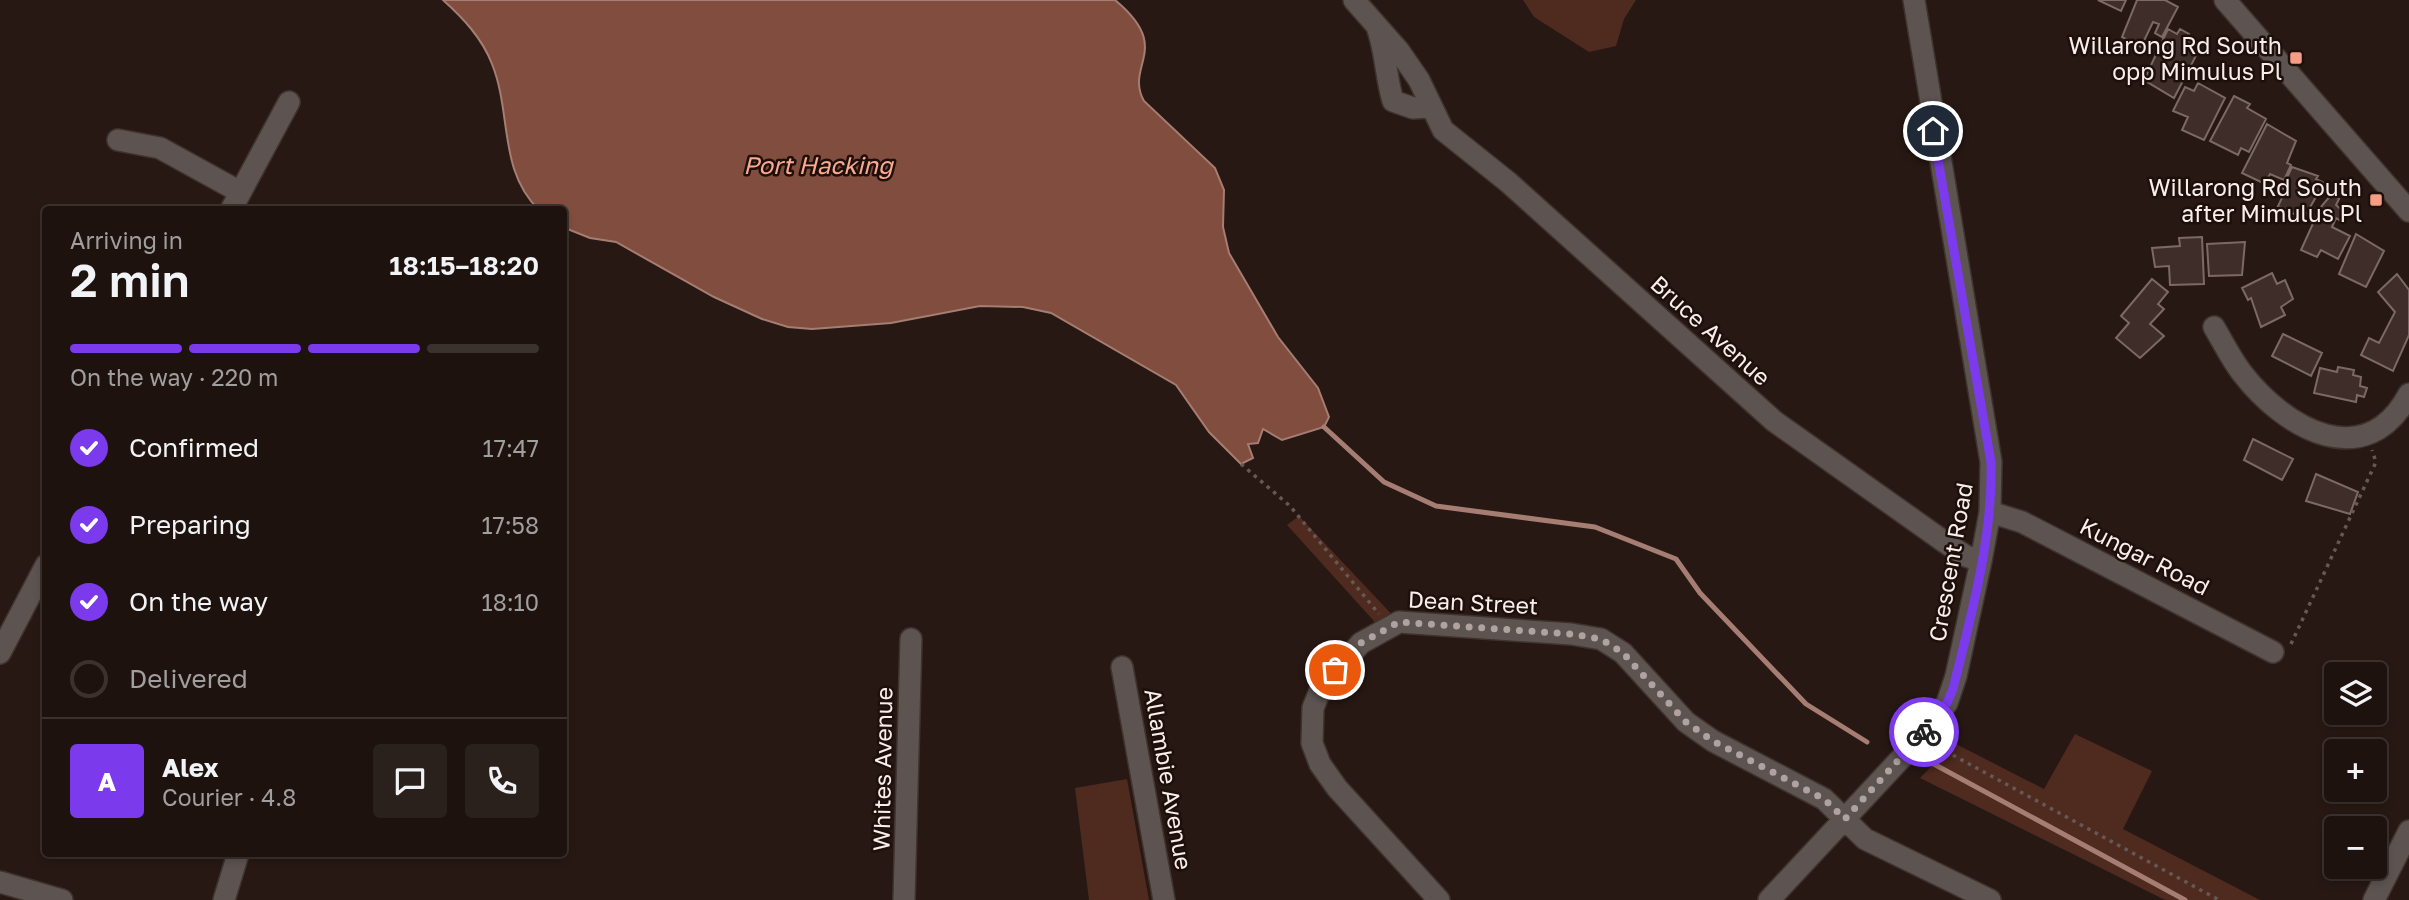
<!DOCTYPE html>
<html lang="en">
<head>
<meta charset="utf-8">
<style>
	:root { --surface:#1d120e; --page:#2a201c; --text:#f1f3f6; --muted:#a09e9e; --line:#3b322e; --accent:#7c3aed }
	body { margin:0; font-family:"Golos Text",sans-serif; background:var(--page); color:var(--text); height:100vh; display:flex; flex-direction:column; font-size:26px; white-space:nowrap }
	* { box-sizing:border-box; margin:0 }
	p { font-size:23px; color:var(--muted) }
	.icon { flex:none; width:38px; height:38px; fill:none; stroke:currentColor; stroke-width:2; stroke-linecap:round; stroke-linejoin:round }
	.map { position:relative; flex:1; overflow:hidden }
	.side { position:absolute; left:42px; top:206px; width:525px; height:651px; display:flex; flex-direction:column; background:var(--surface); border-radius:7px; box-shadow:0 4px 10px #0003,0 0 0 2px var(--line) }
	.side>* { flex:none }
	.controls { position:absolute; left:2324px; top:662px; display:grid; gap:14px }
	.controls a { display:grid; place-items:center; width:63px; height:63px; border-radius:7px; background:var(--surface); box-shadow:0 4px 10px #0003,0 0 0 2px var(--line); font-size:35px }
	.pin { position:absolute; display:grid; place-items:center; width:60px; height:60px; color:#fff; margin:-30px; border:4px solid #fff; border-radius:50%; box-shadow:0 2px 7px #0007 }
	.courier { position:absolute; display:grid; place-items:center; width:70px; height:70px; margin:-35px; border:5px solid #7c3aed; border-radius:50%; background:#fff; color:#222; box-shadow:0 2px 9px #0007 }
	.summary em { font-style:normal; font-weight:600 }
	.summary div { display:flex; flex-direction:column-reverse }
	.summary { display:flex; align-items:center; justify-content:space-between; height:119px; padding:0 28px }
	h1 { font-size:46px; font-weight:600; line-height:52px }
	.bar { display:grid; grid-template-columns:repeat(4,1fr); gap:10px 7px; align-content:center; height:84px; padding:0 28px }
	.bar i { height:9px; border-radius:5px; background:var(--line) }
	.bar .active { background:var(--accent) }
	.bar p { grid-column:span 4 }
	.line { display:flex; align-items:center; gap:18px; padding:0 28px; border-top:2px solid var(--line) }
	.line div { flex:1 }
	.round { display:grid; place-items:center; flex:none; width:74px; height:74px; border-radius:7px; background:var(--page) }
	ol { padding:0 28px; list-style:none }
	li { display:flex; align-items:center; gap:21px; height:77px }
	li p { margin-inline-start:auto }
	li .icon { padding:7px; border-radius:50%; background:var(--accent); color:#fff; stroke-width:4 }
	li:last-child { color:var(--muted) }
	li i { width:38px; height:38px; border:4px solid var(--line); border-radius:50% }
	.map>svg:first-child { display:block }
	.green { fill:#4f2a1f }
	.water { fill:#814d3e; stroke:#a57d72; stroke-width:2 }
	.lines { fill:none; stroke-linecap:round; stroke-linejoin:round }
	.stream { stroke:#a57d72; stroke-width:5 }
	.building { fill:#3e2d28; stroke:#7d6964; stroke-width:2 }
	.minor-casing { stroke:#40322d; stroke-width:24 }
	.path { stroke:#665854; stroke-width:3.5; stroke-dasharray:3.5 5; stroke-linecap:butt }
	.minor { stroke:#5d5452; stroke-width:21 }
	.done { stroke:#b0a39f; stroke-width:7; stroke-dasharray:0 12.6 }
	.route { stroke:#7c3aed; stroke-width:9 }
	.poi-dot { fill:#f49e86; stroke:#1d0f0a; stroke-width:2.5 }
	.labels { text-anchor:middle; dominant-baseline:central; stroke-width:5; stroke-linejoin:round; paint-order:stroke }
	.poi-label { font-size:23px; fill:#f9eeea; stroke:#1d0f0a; text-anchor:end }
	.street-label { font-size:23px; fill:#f9eeea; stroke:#1d0f0a }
	.water-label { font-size:24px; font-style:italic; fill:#fca991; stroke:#1d0f0a }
</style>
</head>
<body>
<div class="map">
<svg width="2409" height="900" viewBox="0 0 2409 900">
	<rect width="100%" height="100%" fill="#271813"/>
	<!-- green -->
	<path class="green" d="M 1523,0 L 1636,0 L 1624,19 L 1616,46 L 1589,52 L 1534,17 Z
		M 1299,516 L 1399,622 L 1382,630 L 1287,525 Z
		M 2075,734 L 2152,771 L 2123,829 L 2260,900 L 2165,900 L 1920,778 L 1954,743 L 2044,789 Z
		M 1127,779 L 1149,900 L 1089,900 L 1075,788 Z"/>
	<!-- water -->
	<path class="water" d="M 443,0 L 1115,0 C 1174,49 1124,65 1144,101 L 1215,168 L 1224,190 L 1223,227 L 1229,253 L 1278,337 L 1318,388 L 1329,417 L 1324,427 L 1282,440 L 1263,429 L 1258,443 L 1248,444 L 1253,458 L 1241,464 L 1209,432 L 1176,385 L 1051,313 L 1023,307 L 980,306 L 891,323 L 812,329 L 788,327 L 762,319 L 714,297 L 616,242 L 590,238 L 565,228 L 564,210 L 539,210 C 498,170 512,114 492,64 C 482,38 463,18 443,0 Z"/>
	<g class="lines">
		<!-- stream -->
		<path class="stream" d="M 1324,427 L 1384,482 L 1436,506 L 1595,527 L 1676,559 L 1700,593 L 1806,704 L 1867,742
			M 1930,762 L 2185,900"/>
	</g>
	<!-- building -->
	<path class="building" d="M 2098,0 L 2126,0 L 2121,11 Z
		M 2137,0 L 2165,0 L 2178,7 L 2162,37 L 2155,33 L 2159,24 L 2153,22 L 2141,47 L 2122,37 Z
		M 2168,29 L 2177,34 L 2180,29 L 2189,34 L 2186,40 L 2200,48 L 2174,98 L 2144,80 Z
		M 2198,83 L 2225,98 L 2204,140 L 2182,130 L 2188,117 L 2173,111 L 2185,87 L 2194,91 Z
		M 2234,96 L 2250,104 L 2247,108 L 2266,119 L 2249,152 L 2241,148 L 2238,155 L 2210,141 Z
		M 2267,124 L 2296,141 L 2287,163 L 2291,165 L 2284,180 L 2270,174 L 2265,184 L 2242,173 Z
		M 2292,167 L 2318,176 L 2316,179 L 2324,183 L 2305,216 L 2302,214 L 2300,217 L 2278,206 L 2286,190 L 2282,188 Z
		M 2331,195 L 2339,199 L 2336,205 L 2345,213 L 2341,221 L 2336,218 L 2332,227 L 2350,236 L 2338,259 L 2321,250 L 2317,257 L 2301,250 L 2320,208 Z
		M 2356,234 L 2384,251 L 2366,287 L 2339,274 Z
		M 2202,237 L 2204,284 L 2170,285 L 2169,266 L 2155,267 L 2152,248 L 2180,246 L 2179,238 Z
		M 2245,242 L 2242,275 L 2209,276 L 2207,244 Z
		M 2272,273 L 2277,284 L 2285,280 L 2293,299 L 2281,307 L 2285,315 L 2261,327 L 2251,298 L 2248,300 L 2242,288 Z
		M 2397,274 L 2409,290 L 2409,335 L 2393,371 L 2361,355 L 2369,338 L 2379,343 L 2395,312 L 2378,292 Z
		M 2152,279 L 2168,292 L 2158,304 L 2164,309 L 2150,324 L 2164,336 L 2140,358 L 2116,338 L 2129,323 L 2121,316 Z
		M 2283,334 L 2322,353 L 2311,376 L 2272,356 Z
		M 2338,367 L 2354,370 L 2353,375 L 2361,377 L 2360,386 L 2367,388 L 2364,397 L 2357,395 L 2356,402 L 2314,393 L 2320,368 L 2337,372 Z
		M 2253,439 L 2293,459 L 2282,480 L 2244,460 Z
		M 2316,474 L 2358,492 L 2350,514 L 2306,501 Z"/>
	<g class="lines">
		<defs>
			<path id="minor" d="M 1354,0 L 1399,51 L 1419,80 L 1443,130 L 1508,182 L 1774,421 L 1946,543 L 1966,556 L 1981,561
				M 2225,0 L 2409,211
				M 1378,30 C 1386,54 1386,78 1393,101 L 1413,108 L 1431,107
				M 118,140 L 160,148 L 240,192
				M 231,210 L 289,102
				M 2214,327 C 2223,342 2231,359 2242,373 C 2285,429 2366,475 2409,394
				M 1990,512 L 2022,522 L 2273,652
				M 0,653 L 46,565
				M 1122,667 L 1164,900
				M 0,882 L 62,900
				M 224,900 L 238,854
				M 904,900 L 911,639
				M 1439,900 L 1337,788 L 1320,764 L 1312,743 L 1313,708 L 1321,688 L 1361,643 L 1399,622 L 1571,634 L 1601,639 L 1623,653 L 1686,722 L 1713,741 L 1824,799 L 1865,839 L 1990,900
				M 1769,900 L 1921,737 L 1947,703 L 1956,676 L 1981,561 L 1990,512 L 1991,462 L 1914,0
				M 2374,900 L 2409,831"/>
		</defs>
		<!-- minor casing -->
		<use href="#minor" class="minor-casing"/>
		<!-- path -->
		<path class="path" d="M 1241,464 L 1290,506 L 1379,614
			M 2291,644 L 2376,462 L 2372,450
			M 1938,747 L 2219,900"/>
		<!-- minor -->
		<use href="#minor" class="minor"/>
	</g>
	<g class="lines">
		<!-- done -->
		<path class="done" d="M 1335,670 L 1361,643 L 1399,622 L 1571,634 L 1601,639 L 1623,653 L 1686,722 L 1713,741 L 1824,799 L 1845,819 L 1924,732"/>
		<!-- route -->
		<path class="route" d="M 1924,732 L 1947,703 L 1953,689 C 1971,616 1993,538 1991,462 L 1933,131"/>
	</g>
	<!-- markers -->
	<g class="poi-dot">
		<rect x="2289" y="51" width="14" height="14" rx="3.5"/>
		<rect x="2369" y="193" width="14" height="14" rx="3.5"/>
	</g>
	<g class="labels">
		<!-- poi labels -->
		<g class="poi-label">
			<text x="2282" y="45">Willarong Rd South<tspan x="2282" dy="26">opp Mimulus Pl</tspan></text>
			<text x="2362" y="187">Willarong Rd South<tspan x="2362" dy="26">after Mimulus Pl</tspan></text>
		</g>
		<!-- street labels -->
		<g class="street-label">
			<text transform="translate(1711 330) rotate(42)">Bruce Avenue</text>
			<text transform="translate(2145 556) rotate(27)">Kungar Road</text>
			<text transform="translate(1950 562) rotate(-80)">Crescent Road</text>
			<text transform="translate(1473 602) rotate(3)">Dean Street</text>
			<text transform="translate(882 769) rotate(-89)">Whites Avenue</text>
			<text transform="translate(1169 779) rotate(80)">Allambie Avenue</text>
		</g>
		<!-- water labels -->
		<g class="water-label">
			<text x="818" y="164">Port Hacking</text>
		</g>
	</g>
</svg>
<div class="controls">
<a><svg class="icon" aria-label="layers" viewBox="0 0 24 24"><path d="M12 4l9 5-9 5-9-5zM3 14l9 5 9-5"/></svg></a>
<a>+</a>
<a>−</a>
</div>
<div class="pin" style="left:1335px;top:670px;background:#ea580c"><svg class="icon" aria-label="bag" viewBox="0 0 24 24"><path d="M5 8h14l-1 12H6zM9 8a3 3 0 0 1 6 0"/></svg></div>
<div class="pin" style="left:1933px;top:131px;background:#1f2937"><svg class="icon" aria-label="home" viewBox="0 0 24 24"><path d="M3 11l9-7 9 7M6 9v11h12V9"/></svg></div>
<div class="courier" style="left:1924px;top:732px"><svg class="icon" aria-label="bike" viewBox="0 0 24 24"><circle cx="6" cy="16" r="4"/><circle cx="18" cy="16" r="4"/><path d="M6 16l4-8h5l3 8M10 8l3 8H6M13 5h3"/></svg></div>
<section class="side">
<div class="summary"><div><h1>2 min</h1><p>Arriving in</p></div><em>18:15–18:20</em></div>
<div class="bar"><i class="active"></i><i class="active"></i><i class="active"></i><i></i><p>On the way · 220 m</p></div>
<ol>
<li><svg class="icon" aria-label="check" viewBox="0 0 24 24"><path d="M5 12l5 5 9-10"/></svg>Confirmed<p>17:47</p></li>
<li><svg class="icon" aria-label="check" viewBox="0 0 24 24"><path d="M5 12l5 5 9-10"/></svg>Preparing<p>17:58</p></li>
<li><svg class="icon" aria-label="check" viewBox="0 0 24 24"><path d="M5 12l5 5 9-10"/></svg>On the way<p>18:10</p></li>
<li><i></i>Delivered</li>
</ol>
<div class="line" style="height:126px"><b class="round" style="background:var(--accent);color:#fff">A</b><div><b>Alex</b><p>Courier · 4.8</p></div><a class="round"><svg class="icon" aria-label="chat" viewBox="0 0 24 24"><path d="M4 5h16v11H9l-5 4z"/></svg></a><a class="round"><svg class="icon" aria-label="phone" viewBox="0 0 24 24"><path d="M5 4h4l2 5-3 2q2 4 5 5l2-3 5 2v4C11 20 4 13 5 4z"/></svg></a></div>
</section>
</div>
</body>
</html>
